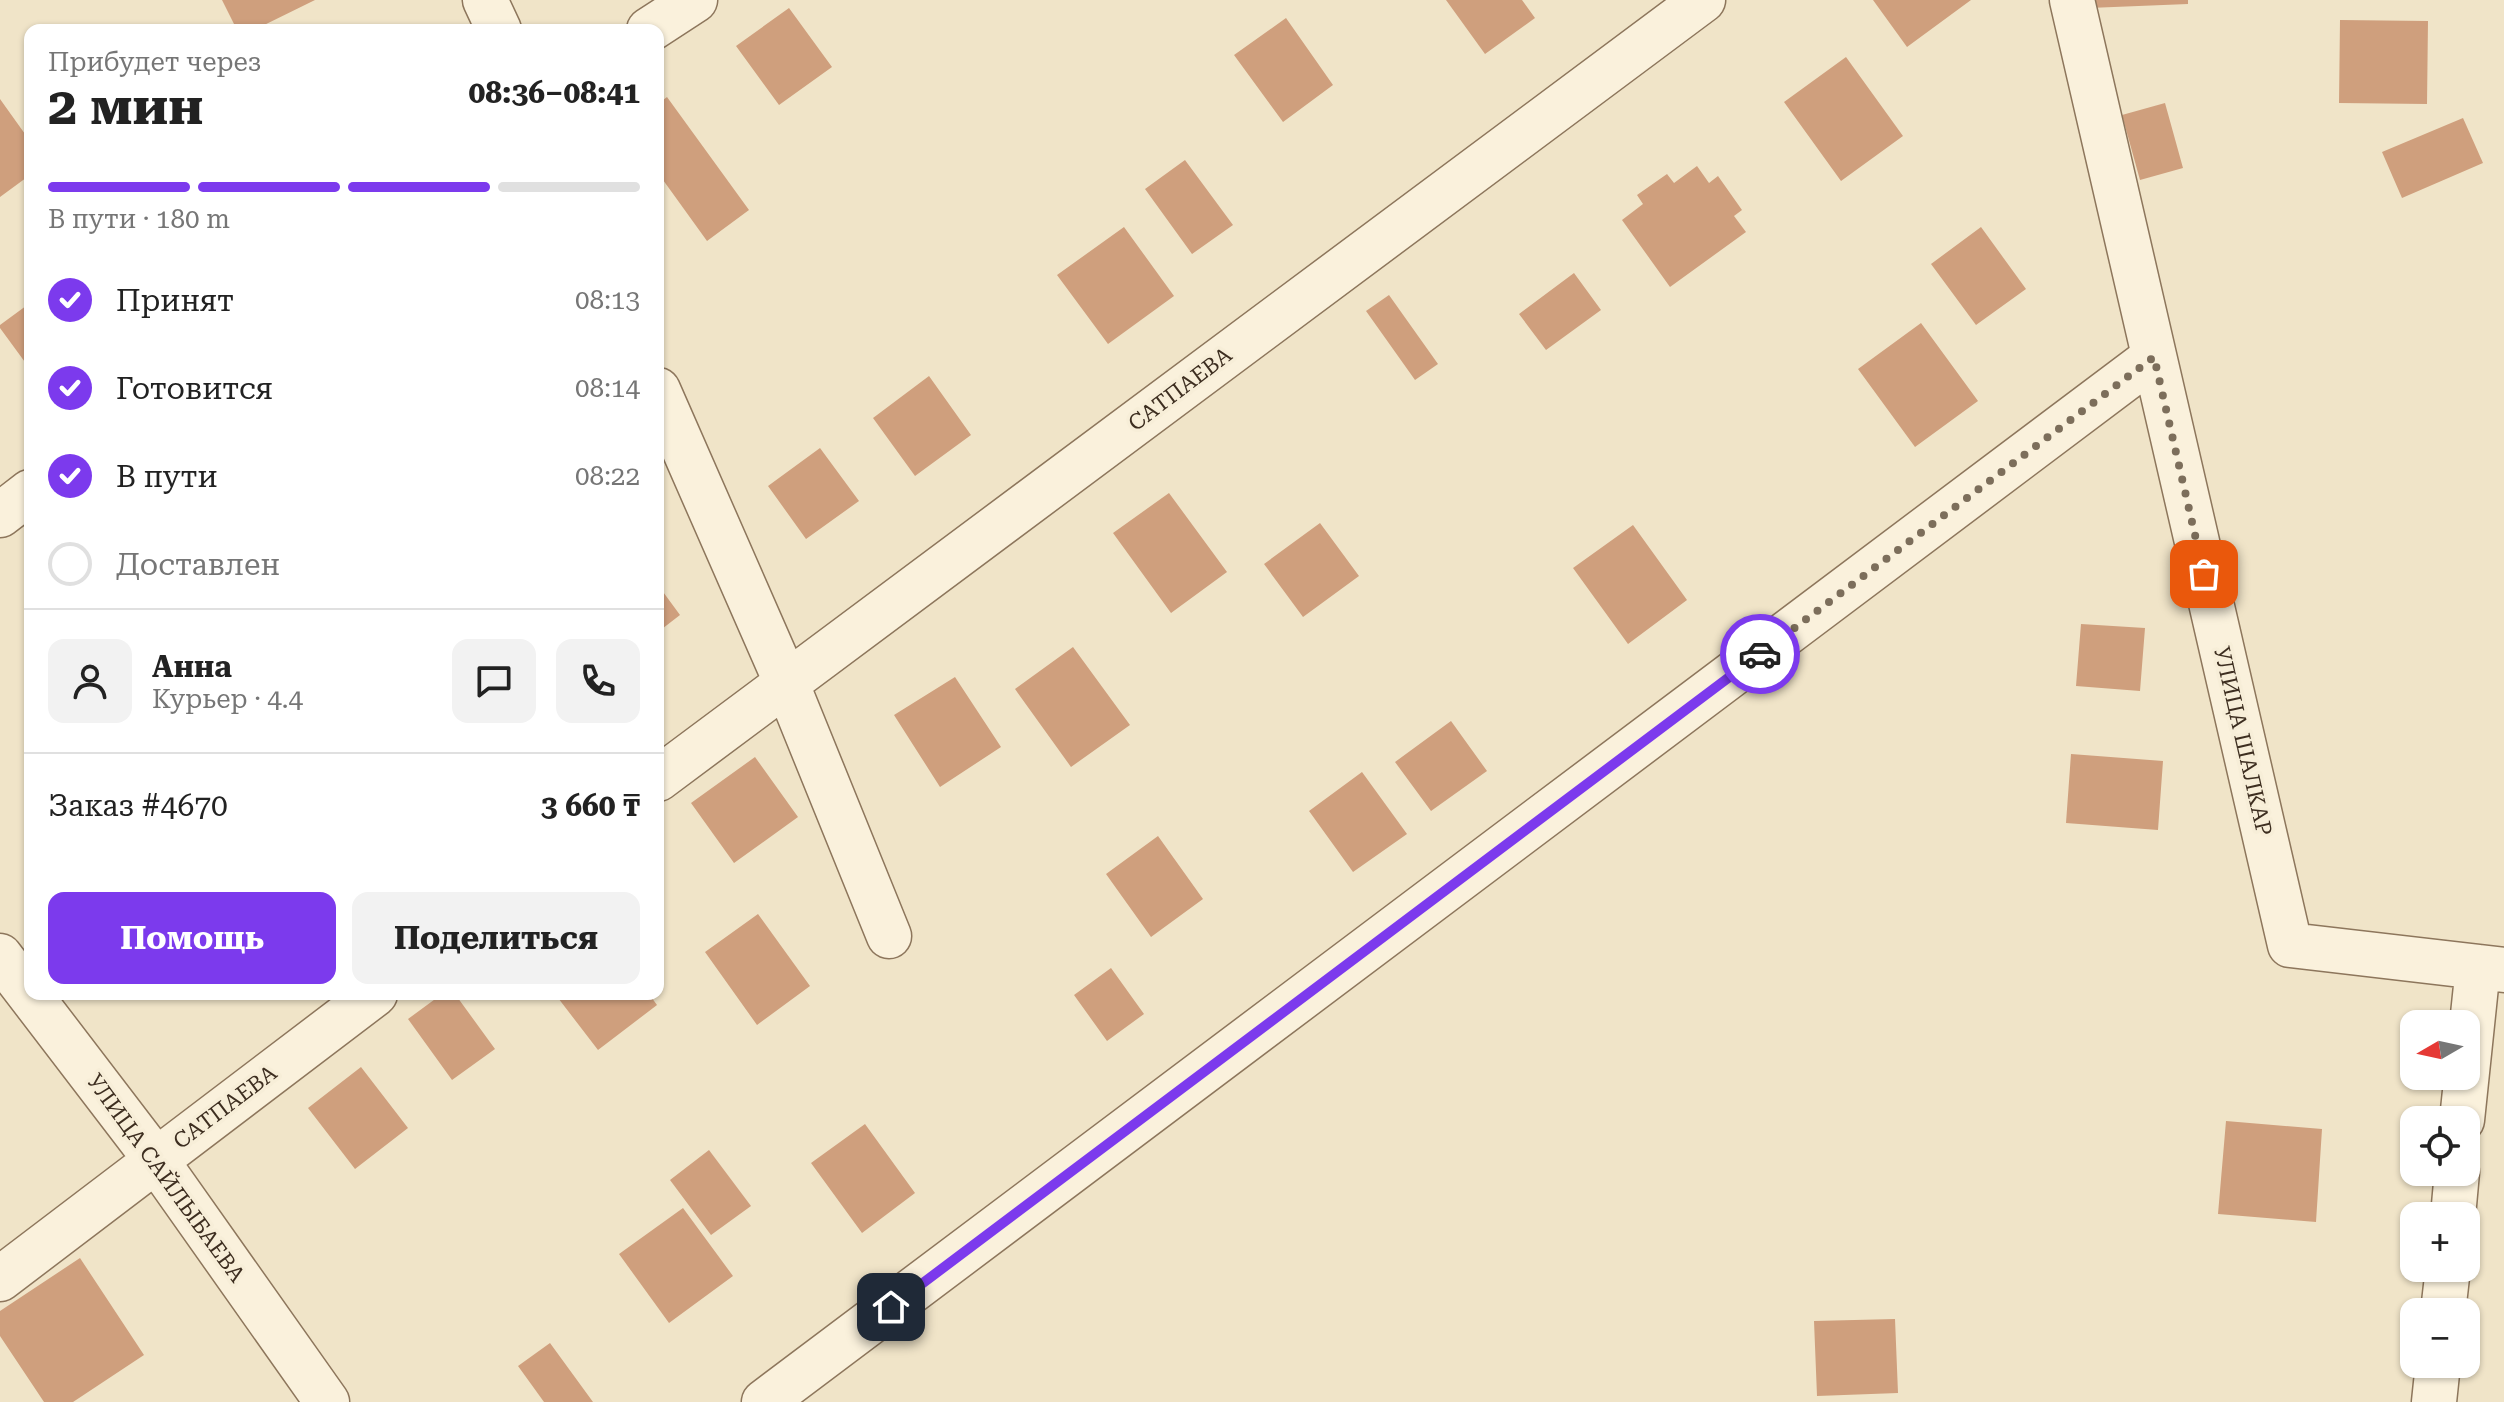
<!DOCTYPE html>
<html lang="ru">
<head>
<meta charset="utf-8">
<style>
	:root { --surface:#fff; --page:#f2f2f2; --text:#222; --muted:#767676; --line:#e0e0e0; --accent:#7c3aed }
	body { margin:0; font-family:"Roboto Serif",serif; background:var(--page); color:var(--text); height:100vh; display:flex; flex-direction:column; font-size:30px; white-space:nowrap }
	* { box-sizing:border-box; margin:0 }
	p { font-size:26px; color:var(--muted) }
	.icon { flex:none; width:44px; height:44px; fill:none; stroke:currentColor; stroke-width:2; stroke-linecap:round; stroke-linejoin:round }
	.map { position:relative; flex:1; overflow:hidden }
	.sheet { position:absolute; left:24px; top:24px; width:640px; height:976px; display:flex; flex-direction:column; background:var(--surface); border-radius:16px; box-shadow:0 2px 6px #0004 }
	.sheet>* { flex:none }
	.needle { width:52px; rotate:261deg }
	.buttons { position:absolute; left:2400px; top:1010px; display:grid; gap:16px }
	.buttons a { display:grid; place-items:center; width:80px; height:80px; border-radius:16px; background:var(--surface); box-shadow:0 2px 6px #0004; font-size:40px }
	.pin { position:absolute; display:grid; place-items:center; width:68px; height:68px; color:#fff; margin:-34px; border-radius:16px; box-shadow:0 4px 12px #0006 }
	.courier { position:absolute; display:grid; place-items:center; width:80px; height:80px; margin:-40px; border:6px solid #7c3aed; border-radius:50%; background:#fff; color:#222; box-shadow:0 2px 10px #0007 }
	.summary em { font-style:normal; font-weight:700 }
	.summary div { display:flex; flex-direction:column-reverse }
	.summary { display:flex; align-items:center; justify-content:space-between; height:136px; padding:0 24px }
	h1 { font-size:52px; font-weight:700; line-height:60px }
	.bar { display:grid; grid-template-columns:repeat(4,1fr); gap:12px 8px; align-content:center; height:96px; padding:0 24px }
	.bar i { height:10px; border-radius:6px; background:var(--line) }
	.bar .on { background:var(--accent) }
	.bar p { grid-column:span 4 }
	.line { display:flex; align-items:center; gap:20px; padding:0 24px; border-top:2px solid var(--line) }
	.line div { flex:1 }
	.round { display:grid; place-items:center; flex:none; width:84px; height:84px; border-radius:16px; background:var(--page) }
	ol { padding:0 24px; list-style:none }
	li { display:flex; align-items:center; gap:24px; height:88px }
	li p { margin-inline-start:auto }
	li .icon { padding:8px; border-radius:50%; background:var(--accent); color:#fff; stroke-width:4 }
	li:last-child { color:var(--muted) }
	li i { width:44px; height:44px; border:4px solid var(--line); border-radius:50% }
	.button { display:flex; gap:16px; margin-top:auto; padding:16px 24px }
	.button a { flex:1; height:92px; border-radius:16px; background:var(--accent); color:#fff; font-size:32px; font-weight:700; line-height:92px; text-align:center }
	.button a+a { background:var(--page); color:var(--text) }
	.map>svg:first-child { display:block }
	.building { fill:#cf9f7d }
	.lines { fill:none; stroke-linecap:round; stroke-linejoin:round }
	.minor-casing { stroke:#8d765c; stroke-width:47 }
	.minor { stroke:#faf1dc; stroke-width:44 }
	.done { stroke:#7c6e5b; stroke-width:8; stroke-dasharray:0 14.4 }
	.route { stroke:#7c3aed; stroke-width:10 }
	.labels { text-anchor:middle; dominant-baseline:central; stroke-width:7; stroke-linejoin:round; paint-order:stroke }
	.street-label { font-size:22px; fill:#3d2e20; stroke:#f7eed8 }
</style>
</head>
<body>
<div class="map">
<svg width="2504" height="1402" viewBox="0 0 2504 1402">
	<rect width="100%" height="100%" fill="#f0e4c8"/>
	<!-- building -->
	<path class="building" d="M 222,0 L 315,0 L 254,30 L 237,30 Z
		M 1446,0 L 1522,0 L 1535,18 L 1485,54 Z
		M 1873,0 L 1971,0 L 1907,47 Z
		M 2089,0 L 2188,0 L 2188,4 L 2089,8 Z
		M 789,8 L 832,67 L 779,105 L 736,46 Z
		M 1286,18 L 1333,85 L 1283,122 L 1234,55 Z
		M 2340,20 L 2428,21 L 2427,104 L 2339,103 Z
		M 1846,57 L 1903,136 L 1841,181 L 1784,102 Z
		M 667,97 L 749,210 L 707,241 L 658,173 L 658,104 Z
		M 0,99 L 30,141 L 30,175 L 0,197 Z
		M 2165,103 L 2183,168 L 2140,180 L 2122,115 Z
		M 2463,118 L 2483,163 L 2402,198 L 2382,152 Z
		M 1185,160 L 1233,225 L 1192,254 L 1145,189 Z
		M 1697,166 L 1709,183 L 1718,176 L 1742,210 L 1734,216 L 1746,232 L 1670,287 L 1622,220 L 1643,204 L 1637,195 L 1667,174 L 1674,183 Z
		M 1124,227 L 1174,296 L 1108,344 L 1057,275 Z
		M 1981,227 L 2026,289 L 1976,325 L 1931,264 Z
		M 1574,273 L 1601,310 L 1546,350 L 1519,314 Z
		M 1389,295 L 1438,364 L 1415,380 L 1366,311 Z
		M 30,303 L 30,369 L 0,328 L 0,325 Z
		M 1921,323 L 1978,401 L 1915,447 L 1858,369 Z
		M 929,376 L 971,435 L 915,476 L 873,418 Z
		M 820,448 L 859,501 L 806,539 L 768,486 Z
		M 1169,493 L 1227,572 L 1171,613 L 1113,533 Z
		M 1320,523 L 1359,576 L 1303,617 L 1264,564 Z
		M 1633,525 L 1687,600 L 1628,644 L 1573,568 Z
		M 658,585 L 680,615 L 658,632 Z
		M 2081,624 L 2145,628 L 2140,691 L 2076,686 Z
		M 1073,647 L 1130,725 L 1071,767 L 1015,689 Z
		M 955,677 L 1001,747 L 940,787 L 894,715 Z
		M 1451,721 L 1487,771 L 1431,811 L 1395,762 Z
		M 2071,754 L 2163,761 L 2158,830 L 2066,823 Z
		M 755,757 L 798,817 L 734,863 L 691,803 Z
		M 1362,772 L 1407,834 L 1353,872 L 1309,811 Z
		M 1158,836 L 1203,899 L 1151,937 L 1106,874 Z
		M 758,914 L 810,986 L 757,1025 L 705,952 Z
		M 1111,968 L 1144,1014 L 1107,1041 L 1074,995 Z
		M 442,994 L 455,994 L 495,1049 L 452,1080 L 408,1019 Z
		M 555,994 L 649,994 L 657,1005 L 598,1050 Z
		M 361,1067 L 408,1128 L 355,1169 L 308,1108 Z
		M 2226,1121 L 2322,1129 L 2316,1222 L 2218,1214 Z
		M 865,1124 L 915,1193 L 862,1233 L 811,1163 Z
		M 709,1150 L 751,1206 L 711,1235 L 670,1180 Z
		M 683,1208 L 733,1276 L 669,1323 L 619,1254 Z
		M 80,1258 L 144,1355 L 73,1402 L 44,1402 L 0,1336 L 0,1311 Z
		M 1895,1319 L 1898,1393 L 1817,1396 L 1814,1321 Z
		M 550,1343 L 593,1402 L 544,1402 L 518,1366 Z"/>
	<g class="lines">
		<defs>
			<path id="minor" d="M 485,0 L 499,30
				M 2072,0 L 2290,945 L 2504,970
				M 649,30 L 695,0
				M 658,390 L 786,682 L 889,936
				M 0,515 L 30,492
				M 658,779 L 1703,0
				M 0,956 L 156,1160 L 327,1402
				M 2462,1120 L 2478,967
				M 2453,1216 L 2457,1172
				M 0,1279 L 375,994
				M 2443,1312 L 2448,1268
				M 764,1402 L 2154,357
				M 2434,1402 L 2438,1364"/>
		</defs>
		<!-- minor casing -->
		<use href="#minor" class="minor-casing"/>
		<!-- minor -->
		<use href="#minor" class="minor"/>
	</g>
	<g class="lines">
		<!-- done -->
		<path class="done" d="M 1760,654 L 2154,357 L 2204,574"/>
		<!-- route -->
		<path class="route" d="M 891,1307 L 1760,654"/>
	</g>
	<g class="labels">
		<!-- street labels -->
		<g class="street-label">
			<text transform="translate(1180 389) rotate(-37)">САТПАЕВА</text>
			<text transform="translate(2243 741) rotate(77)">УЛИЦА ШАЛКАР</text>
			<text transform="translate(225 1107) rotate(-37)">САТПАЕВА</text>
			<text transform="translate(166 1178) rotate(54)">УЛИЦА САЙЛЫБАЕВА</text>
		</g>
	</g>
</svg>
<div class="buttons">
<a><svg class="needle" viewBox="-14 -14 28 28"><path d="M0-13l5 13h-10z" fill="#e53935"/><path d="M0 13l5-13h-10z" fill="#767676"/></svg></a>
<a><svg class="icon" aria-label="locate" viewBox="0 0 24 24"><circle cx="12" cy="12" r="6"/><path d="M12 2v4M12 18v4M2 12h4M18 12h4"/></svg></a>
<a>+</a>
<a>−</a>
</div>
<div class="pin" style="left:2204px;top:574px;background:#ea580c"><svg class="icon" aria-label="bag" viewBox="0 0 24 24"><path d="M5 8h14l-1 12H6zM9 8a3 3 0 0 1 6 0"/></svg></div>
<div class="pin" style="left:891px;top:1307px;background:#1f2937"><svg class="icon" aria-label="home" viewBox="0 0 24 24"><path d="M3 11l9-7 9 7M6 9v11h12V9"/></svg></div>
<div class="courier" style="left:1760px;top:654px"><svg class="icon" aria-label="car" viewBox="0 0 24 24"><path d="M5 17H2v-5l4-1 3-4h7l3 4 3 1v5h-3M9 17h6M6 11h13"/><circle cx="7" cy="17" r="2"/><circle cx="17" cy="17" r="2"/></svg></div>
<section class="sheet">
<div class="summary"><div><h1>2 мин</h1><p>Прибудет через</p></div><em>08:36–08:41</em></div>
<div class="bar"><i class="on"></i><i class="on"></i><i class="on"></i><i></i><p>В пути · 180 m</p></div>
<ol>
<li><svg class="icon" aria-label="check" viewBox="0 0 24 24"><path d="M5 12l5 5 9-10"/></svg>Принят<p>08:13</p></li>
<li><svg class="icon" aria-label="check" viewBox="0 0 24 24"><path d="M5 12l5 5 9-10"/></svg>Готовится<p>08:14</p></li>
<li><svg class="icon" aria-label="check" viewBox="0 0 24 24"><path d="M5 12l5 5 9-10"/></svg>В пути<p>08:22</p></li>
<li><i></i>Доставлен</li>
</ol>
<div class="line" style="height:144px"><a class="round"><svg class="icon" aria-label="person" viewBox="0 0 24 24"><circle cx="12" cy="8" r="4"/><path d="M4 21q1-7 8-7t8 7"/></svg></a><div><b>Анна</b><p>Курьер · 4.4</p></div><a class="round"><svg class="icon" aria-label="chat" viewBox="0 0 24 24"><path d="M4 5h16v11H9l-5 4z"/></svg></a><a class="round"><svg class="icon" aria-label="phone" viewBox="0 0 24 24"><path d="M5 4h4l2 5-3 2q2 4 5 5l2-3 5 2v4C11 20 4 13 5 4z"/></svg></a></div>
<div class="line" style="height:104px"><div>Заказ #4670</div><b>3 660 ₸</b></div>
<div class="button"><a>Помощь</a><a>Поделиться</a></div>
</section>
</div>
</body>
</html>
